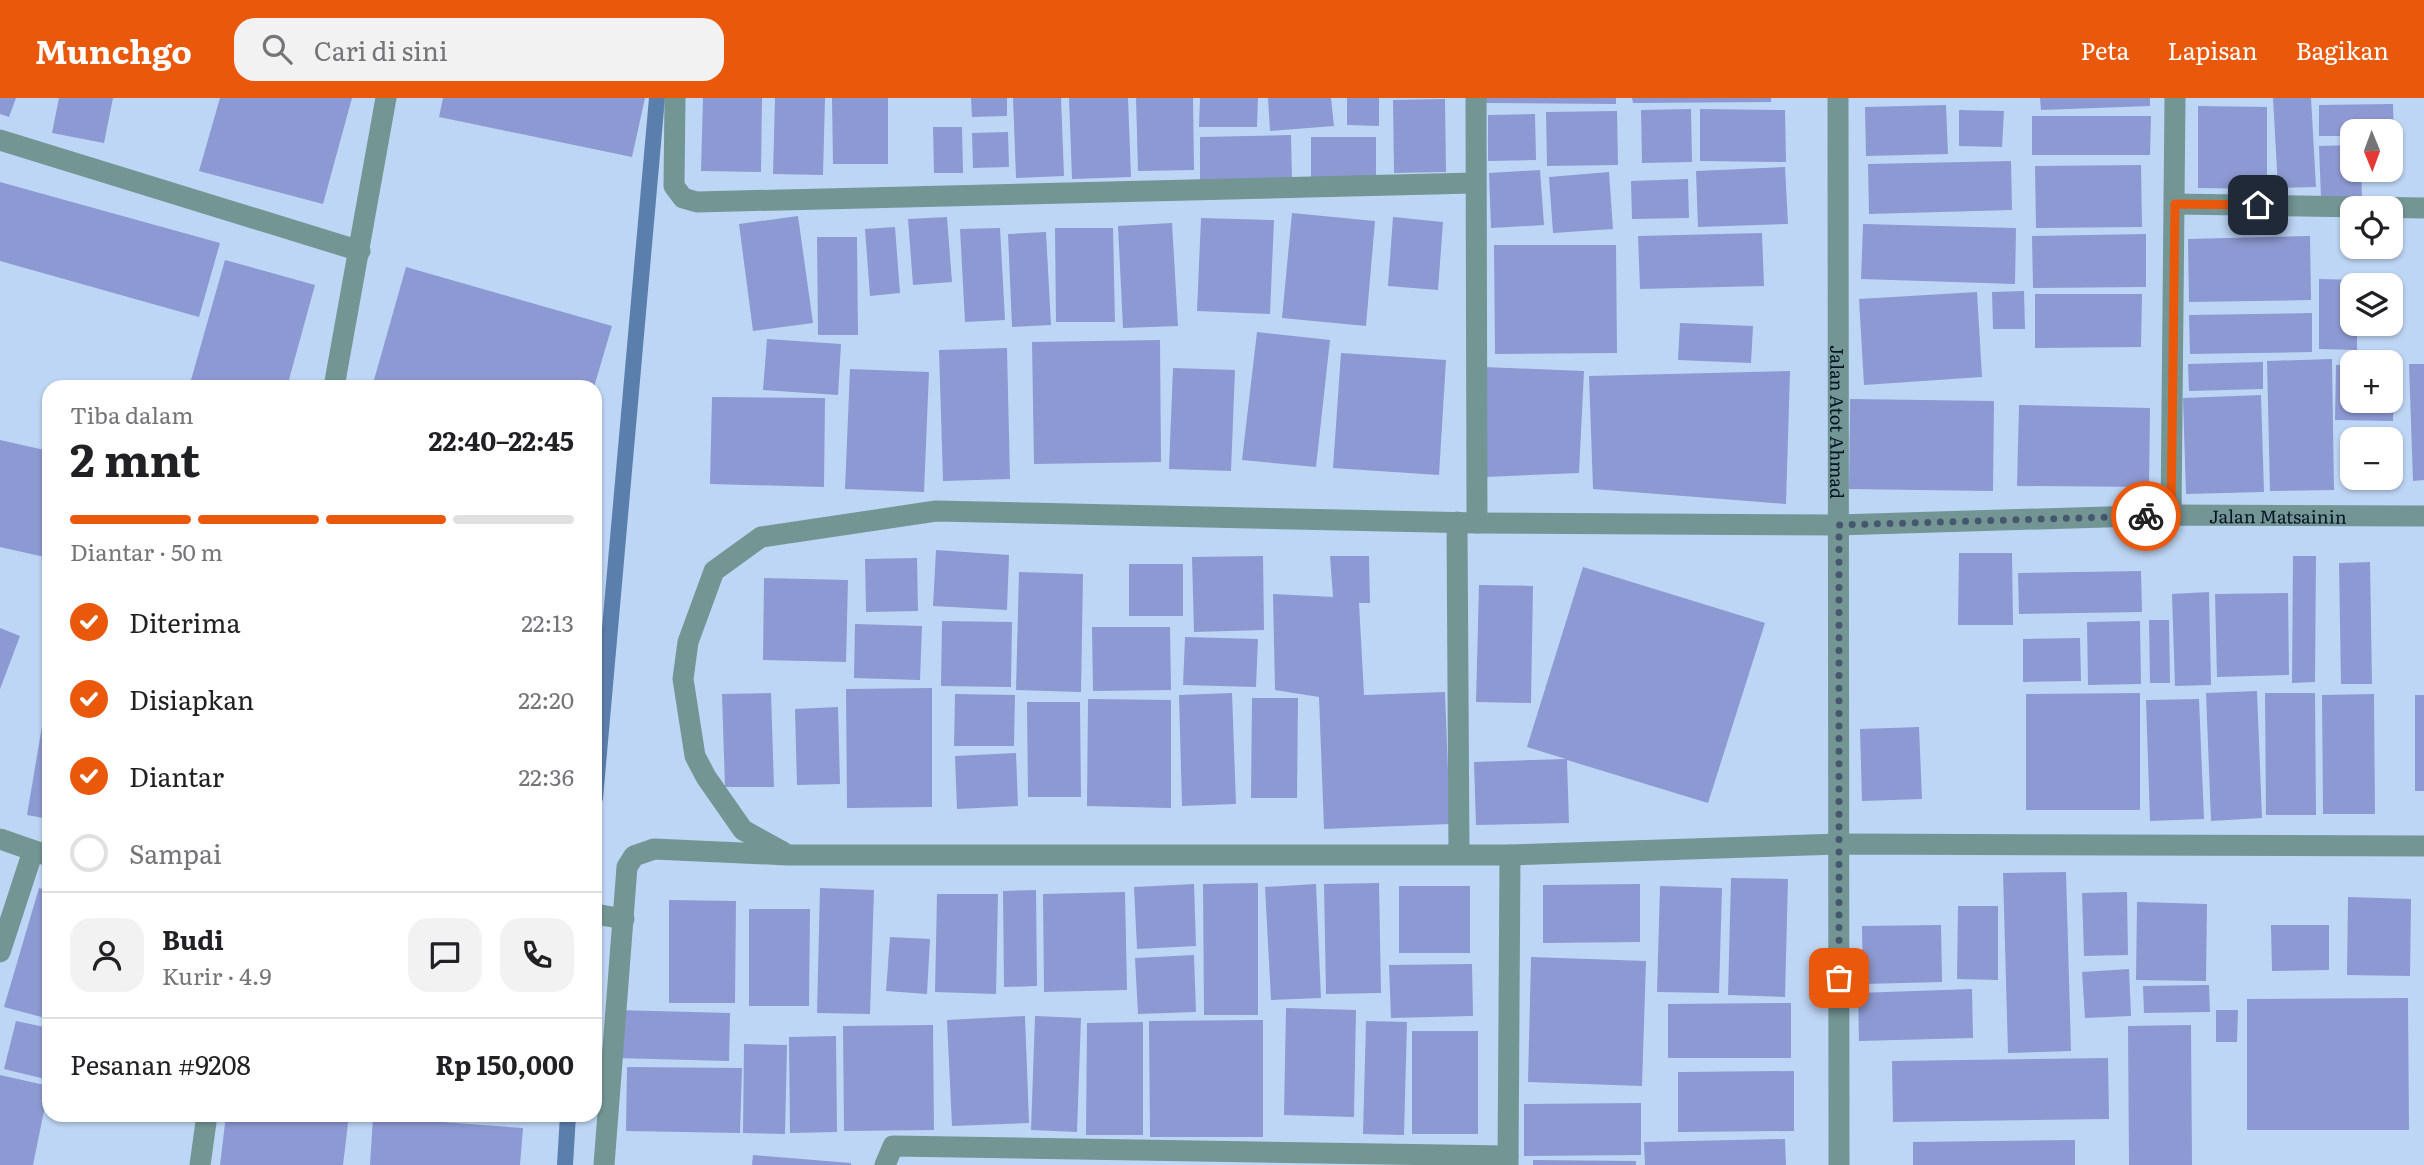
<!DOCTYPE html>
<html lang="id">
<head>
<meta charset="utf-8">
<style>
	:root { --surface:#fff; --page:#f2f2f2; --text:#202124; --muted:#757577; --line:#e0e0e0; --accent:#ea580c }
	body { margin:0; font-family:Literata,serif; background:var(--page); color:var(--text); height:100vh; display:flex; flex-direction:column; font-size:26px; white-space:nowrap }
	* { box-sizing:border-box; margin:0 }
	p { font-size:23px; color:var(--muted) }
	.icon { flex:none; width:38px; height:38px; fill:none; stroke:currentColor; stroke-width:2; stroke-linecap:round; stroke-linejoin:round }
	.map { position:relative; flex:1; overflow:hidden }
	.sheet { position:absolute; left:42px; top:282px; width:560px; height:742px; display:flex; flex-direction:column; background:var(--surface); border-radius:21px; box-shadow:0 2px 5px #0004 }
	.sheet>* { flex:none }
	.needle { width:46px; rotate:179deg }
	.buttons { position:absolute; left:2340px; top:21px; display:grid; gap:14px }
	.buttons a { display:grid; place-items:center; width:63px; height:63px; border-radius:14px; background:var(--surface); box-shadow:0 2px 5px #0004; font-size:35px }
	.pin { position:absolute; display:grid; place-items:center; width:60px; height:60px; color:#fff; margin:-30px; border-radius:14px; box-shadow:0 4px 10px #0006 }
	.courier { position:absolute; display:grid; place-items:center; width:70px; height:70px; margin:-35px; border:5px solid #ea580c; border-radius:50%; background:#fff; color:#222; box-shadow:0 2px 9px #0007 }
	.overview em { font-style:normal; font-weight:700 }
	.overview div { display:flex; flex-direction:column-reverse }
	.overview { display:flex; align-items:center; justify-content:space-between; height:119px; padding:0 28px }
	h1 { font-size:46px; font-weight:700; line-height:52px }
	.bar { display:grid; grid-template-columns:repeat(4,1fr); gap:10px 7px; align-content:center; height:84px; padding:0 28px }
	.bar i { height:9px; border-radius:5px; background:var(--line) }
	.bar .selected { background:var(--accent) }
	.bar p { grid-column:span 4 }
	.line { display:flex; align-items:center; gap:18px; padding:0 28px; border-top:2px solid var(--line) }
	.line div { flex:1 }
	.round { display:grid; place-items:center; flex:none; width:74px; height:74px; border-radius:21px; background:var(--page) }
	ol { padding:0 28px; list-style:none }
	li { display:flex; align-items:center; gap:21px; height:77px }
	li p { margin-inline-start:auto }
	li .icon { padding:7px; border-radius:50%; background:var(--accent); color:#fff; stroke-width:4 }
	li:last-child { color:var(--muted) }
	li i { width:38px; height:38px; border:4px solid var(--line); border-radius:50% }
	header { display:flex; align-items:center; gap:42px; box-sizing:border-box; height:98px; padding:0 35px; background:var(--accent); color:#fff }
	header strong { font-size:33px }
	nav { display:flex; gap:38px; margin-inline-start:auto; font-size:24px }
	.search { width:490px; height:63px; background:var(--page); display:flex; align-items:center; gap:18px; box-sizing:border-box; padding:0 24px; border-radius:21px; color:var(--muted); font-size:26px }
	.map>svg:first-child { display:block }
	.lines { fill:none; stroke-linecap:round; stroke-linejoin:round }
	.stream { stroke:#5b7fac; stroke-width:16 }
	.building { fill:#8d99d2; fill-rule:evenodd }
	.minor { stroke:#739695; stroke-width:21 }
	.done { stroke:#46576e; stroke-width:7; stroke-dasharray:0 12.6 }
	.route { stroke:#ea580c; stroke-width:9 }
	.labels { text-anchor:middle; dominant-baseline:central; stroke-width:5; stroke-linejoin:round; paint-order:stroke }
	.street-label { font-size:18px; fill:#051325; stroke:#d2e3f8 }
</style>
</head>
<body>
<header>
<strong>Munchgo</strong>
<div class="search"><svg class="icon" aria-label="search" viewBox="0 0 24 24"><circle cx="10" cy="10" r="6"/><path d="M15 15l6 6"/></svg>Cari di sini</div>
<nav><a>Peta</a><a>Lapisan</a><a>Bagikan</a></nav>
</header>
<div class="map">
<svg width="2424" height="1067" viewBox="0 0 2424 1067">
	<rect width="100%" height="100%" fill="#bed6f5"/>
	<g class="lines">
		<!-- stream -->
		<path class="stream" d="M 595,700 L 657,0
			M 565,1067 L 568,1017"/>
	</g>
	<!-- building -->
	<path class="building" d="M 0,0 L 16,0 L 9,19 L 0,16 Z
		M 59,0 L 113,0 L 104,45 L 52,35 Z
		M 220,0 L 352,0 L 323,106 L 199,73 Z
		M 443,0 L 645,0 L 632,59 L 439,19 Z
		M 703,0 L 762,0 L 761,74 L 701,73 Z
		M 775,0 L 825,0 L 823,77 L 773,76 Z
		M 832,0 L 888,0 L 888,66 L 833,66 Z
		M 971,0 L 1007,0 L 1007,18 L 972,19 Z
		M 1013,0 L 1061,0 L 1064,78 L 1016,80 Z
		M 1069,0 L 1128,0 L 1131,79 L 1072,81 Z
		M 1136,0 L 1193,0 L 1194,72 L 1138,73 Z
		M 1200,0 L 1258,0 L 1257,29 L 1199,29 Z
		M 1268,0 L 1331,0 L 1334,28 L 1270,33 Z
		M 1347,0 L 1379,0 L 1379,28 L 1347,27 Z
		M 1486,0 L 1616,0 L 1616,6 L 1486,5 Z
		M 1632,0 L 1771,0 L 1771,4 L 1633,5 Z
		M 2040,0 L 2150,0 L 2150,8 L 2041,12 Z
		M 2273,0 L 2311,0 L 2316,89 L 2278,90 Z
		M 1445,1 L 1446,74 L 1394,75 L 1393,2 Z
		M 2393,6 L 2394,38 L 2390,38 L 2390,33 L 2352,33 L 2352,38 L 2319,38 L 2319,7 Z
		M 1946,7 L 1948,56 L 1866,58 L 1865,9 Z
		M 2198,8 L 2267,9 L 2267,91 L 2198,90 Z
		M 1691,11 L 1692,64 L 1642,65 L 1641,12 Z
		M 1700,11 L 1785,12 L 1786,64 L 1700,63 Z
		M 1959,12 L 2004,13 L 2002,49 L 1959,48 Z
		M 1617,13 L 1618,67 L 1547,68 L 1546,14 Z
		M 1535,16 L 1536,62 L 1488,63 L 1488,17 Z
		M 2032,18 L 2151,18 L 2150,57 L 2032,57 Z
		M 933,29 L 962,29 L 963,75 L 934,75 Z
		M 1008,34 L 1009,69 L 973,70 L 972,35 Z
		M 1291,37 L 1292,81 L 1200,83 L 1200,39 Z
		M 1311,39 L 1376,39 L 1376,80 L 1311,79 Z
		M 2352,47 L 2352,72 L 2361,72 L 2362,99 L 2321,100 L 2319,48 Z
		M 2011,63 L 2012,112 L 1869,116 L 1868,66 Z
		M 2141,67 L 2142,129 L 2036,130 L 2035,68 Z
		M 1785,69 L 1788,126 L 1698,129 L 1696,73 Z
		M 1540,72 L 1544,127 L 1491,130 L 1489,75 Z
		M 1609,74 L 1613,131 L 1553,135 L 1549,79 Z
		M 1688,81 L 1689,120 L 1632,121 L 1631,83 Z
		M 0,84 L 220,145 L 199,219 L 0,163 Z
		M 1292,115 L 1375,123 L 1366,228 L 1282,220 Z
		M 798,118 L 813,225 L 753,233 L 739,126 Z
		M 947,119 L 952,184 L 913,187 L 908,121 Z
		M 1393,119 L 1443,124 L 1438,192 L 1388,188 Z
		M 1201,120 L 1274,122 L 1270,216 L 1197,213 Z
		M 1172,125 L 1178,228 L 1123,230 L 1118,128 Z
		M 1863,126 L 2016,130 L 2015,186 L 1861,181 Z
		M 895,129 L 900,195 L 870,198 L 865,131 Z
		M 1000,130 L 1005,222 L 965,224 L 960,131 Z
		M 1055,130 L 1113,130 L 1115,224 L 1056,224 Z
		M 1046,134 L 1051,227 L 1012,229 L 1008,136 Z
		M 1762,135 L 1764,188 L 1640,191 L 1638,138 Z
		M 2146,136 L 2146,189 L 2033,190 L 2032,138 Z
		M 2310,138 L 2311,202 L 2189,204 L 2188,141 Z
		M 817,139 L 857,139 L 858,237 L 818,237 Z
		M 1494,147 L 1616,147 L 1617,255 L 1495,256 Z
		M 225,162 L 315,187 L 287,289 L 189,289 Z
		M 406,169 L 612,228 L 594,289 L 372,289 Z
		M 2319,181 L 2357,182 L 2357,187 L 2352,187 L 2352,226 L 2357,226 L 2357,252 L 2319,251 Z
		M 2024,193 L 2025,231 L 1993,231 L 1992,194 Z
		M 1977,194 L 1982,279 L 1864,287 L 1859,201 Z
		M 2035,196 L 2142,196 L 2141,249 L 2035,250 Z
		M 2312,215 L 2312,254 L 2190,256 L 2189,217 Z
		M 1680,225 L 1753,228 L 1751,265 L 1678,262 Z
		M 1257,234 L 1330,242 L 1316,369 L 1242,362 Z
		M 767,241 L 841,246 L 838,297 L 763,292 Z
		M 1160,242 L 1161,364 L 1034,366 L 1032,244 Z
		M 1007,250 L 1010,381 L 943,383 L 939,252 Z
		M 1341,255 L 1446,262 L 1439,377 L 1333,370 Z
		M 2332,261 L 2334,392 L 2270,393 L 2267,263 Z
		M 2263,264 L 2263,291 L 2189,293 L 2188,266 Z
		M 2409,266 L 2424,266 L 2424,382 L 2413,383 Z
		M 2336,267 L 2352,267 L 2352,303 L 2390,303 L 2390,268 L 2394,268 L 2393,323 L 2335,322 Z
		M 1484,269 L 1584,273 L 1579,375 L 1486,379 Z
		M 1173,270 L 1235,272 L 1231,373 L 1169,371 Z
		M 850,271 L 929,274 L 924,394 L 845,391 Z
		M 1790,273 L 1786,406 L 1593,391 L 1589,278 Z
		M 2261,297 L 2264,394 L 2186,396 L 2183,300 Z
		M 712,299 L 825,300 L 824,389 L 710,386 Z
		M 1850,301 L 1994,303 L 1993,393 L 1849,391 Z
		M 2019,307 L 2150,310 L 2149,389 L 2017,388 Z
		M 2395,333 L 2401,381 L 2346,386 L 2341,338 ZM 2352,341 L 2390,341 L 2390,380 L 2352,380 Z
		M 0,342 L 49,353 L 49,460 L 0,449 Z
		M 936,452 L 1009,457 L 1007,512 L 933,508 Z
		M 1959,455 L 2012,455 L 2013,527 L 1958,527 Z
		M 1263,458 L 1264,532 L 1194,534 L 1192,459 Z
		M 1330,458 L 1369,458 L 1370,505 L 1359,505 L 1364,597 L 1445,594 L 1450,726 L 1324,731 L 1319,599 L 1275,592 L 1273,496 L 1333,499 Z
		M 2293,458 L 2316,458 L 2315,584 L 2292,585 Z
		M 917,460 L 918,513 L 866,514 L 865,461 Z
		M 2370,464 L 2372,586 L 2341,586 L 2339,465 Z
		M 1129,466 L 1183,466 L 1183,518 L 1129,518 Z
		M 1583,469 L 1765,525 L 1708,705 L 1567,662 L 1569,725 L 1476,727 L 1474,664 L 1566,661 L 1527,649 Z
		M 2141,473 L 2142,514 L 2019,516 L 2018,475 Z
		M 1019,474 L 1083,476 L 1081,594 L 1016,592 Z
		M 764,480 L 848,482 L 846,564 L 763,562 Z
		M 1479,487 L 1533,488 L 1531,605 L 1476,604 Z
		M 2209,494 L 2211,587 L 2175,588 L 2172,496 Z
		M 2288,495 L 2289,577 L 2217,579 L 2215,496 Z
		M 2149,522 L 2169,522 L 2170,585 L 2150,585 Z
		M 942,523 L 1012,524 L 1011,589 L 941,588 Z
		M 2140,523 L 2141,586 L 2088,587 L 2087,524 Z
		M 855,526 L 922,528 L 920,582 L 854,580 Z
		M 1092,529 L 1170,529 L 1171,592 L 1093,593 Z
		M 0,530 L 20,538 L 0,591 Z
		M 1185,539 L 1258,541 L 1256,589 L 1183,587 Z
		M 2080,540 L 2081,583 L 2023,584 L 2023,541 Z
		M 932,590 L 932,709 L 847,710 L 846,591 Z
		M 48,593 L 49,593 L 49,721 L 27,717 Z
		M 2257,593 L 2262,720 L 2211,723 L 2206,595 Z
		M 771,595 L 774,689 L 725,689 L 722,596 Z
		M 1232,595 L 1236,706 L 1182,708 L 1179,597 Z
		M 2140,595 L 2140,712 L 2026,712 L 2026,596 Z
		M 2265,595 L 2315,595 L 2316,717 L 2266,717 Z
		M 955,596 L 1015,597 L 1014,648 L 954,648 Z
		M 2374,596 L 2375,716 L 2323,716 L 2322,597 Z
		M 2415,597 L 2424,597 L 2424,693 L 2415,693 Z
		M 1252,600 L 1298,600 L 1297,700 L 1251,700 Z
		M 1088,601 L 1171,602 L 1171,710 L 1087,708 Z
		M 2199,601 L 2204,721 L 2150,723 L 2146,602 Z
		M 1027,604 L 1080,604 L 1081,699 L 1028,699 Z
		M 838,609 L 840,686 L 797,687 L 795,611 Z
		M 1919,629 L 1922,701 L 1862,703 L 1860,631 Z
		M 1016,655 L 1018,708 L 957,711 L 955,658 Z
		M 2066,774 L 2071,953 L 2008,955 L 2003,775 Z
		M 1731,780 L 1788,781 L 1785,899 L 1728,897 Z
		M 1258,785 L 1258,917 L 1204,917 L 1203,786 Z
		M 1379,785 L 1381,895 L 1326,896 L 1324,786 Z
		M 1194,786 L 1196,848 L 1137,851 L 1134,789 Z
		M 1316,786 L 1321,900 L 1271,902 L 1265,789 Z
		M 1640,786 L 1640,844 L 1543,845 L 1543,787 Z
		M 1399,788 L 1470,788 L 1470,855 L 1399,855 Z
		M 1660,788 L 1722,790 L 1719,895 L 1657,894 Z
		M 39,790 L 49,793 L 49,921 L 4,909 Z
		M 820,790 L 874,792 L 870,916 L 817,915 Z
		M 1036,792 L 1037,888 L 1004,889 L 1003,793 Z
		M 1125,794 L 1127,892 L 1044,894 L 1043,796 Z
		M 2127,794 L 2128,857 L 2084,858 L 2082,795 Z
		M 937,796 L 998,796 L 996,896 L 935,894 Z
		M 2348,799 L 2411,801 L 2410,878 L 2347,877 Z
		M 669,802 L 736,803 L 735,905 L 669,905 Z
		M 2137,804 L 2207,806 L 2206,883 L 2136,882 Z
		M 1958,808 L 1998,808 L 1998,882 L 1957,881 Z
		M 749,811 L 810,811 L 809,908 L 749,908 Z
		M 1941,827 L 1942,884 L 1863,886 L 1862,828 Z
		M 2271,827 L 2329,827 L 2329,872 L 2272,873 Z
		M 890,839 L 930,841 L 927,896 L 886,893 Z
		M 1194,857 L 1196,914 L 1138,916 L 1135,860 Z
		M 1531,859 L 1646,863 L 1642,988 L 1528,984 Z
		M 1472,866 L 1473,918 L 1391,920 L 1389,867 Z
		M 2129,871 L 2131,918 L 2085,920 L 2082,874 Z
		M 2209,887 L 2210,914 L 2144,915 L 2143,888 Z
		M 1972,891 L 1973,940 L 1859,943 L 1858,895 Z
		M 2408,900 L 2409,1032 L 2247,1032 L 2247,901 Z
		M 1791,905 L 1791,960 L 1668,960 L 1668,906 Z
		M 1286,910 L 1356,912 L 1354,1019 L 1284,1017 Z
		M 616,912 L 730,915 L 729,963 L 615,960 Z
		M 2216,912 L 2238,912 L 2237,944 L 2216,944 Z
		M 1025,918 L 1029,1025 L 952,1028 L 947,922 Z
		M 1035,918 L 1081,920 L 1077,1034 L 1031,1032 Z
		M 1263,922 L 1263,1039 L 1150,1039 L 1149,923 Z
		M 16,923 L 49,930 L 49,982 L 4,971 Z
		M 1366,923 L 1407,924 L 1404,1037 L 1363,1036 Z
		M 1143,924 L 1143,1037 L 1086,1037 L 1087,925 Z
		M 933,927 L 934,1032 L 844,1033 L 843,928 Z
		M 2191,927 L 2192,1067 L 2129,1067 L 2128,928 Z
		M 1412,933 L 1478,933 L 1478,1036 L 1412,1036 Z
		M 836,938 L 837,1034 L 790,1035 L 789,939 Z
		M 744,946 L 787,947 L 785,1036 L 743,1035 Z
		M 2108,960 L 2109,1021 L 1893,1024 L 1892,963 Z
		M 627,969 L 742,970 L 740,1035 L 626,1033 Z
		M 1794,973 L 1794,1033 L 1678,1034 L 1678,974 Z
		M 0,977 L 49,988 L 33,1067 L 0,1067 Z
		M 1641,1005 L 1641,1057 L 1524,1058 L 1524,1006 Z
		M 226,1017 L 349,1017 L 343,1067 L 220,1067 Z
		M 373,1019 L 523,1030 L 520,1067 L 370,1067 Z
		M 1785,1041 L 1786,1067 L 1645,1067 L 1644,1044 Z
		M 2075,1042 L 2075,1067 L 1913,1067 L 1913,1044 Z
		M 753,1057 L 851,1065 L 851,1067 L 752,1067 Z
		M 1533,1062 L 1636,1063 L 1636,1067 L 1533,1067 Z"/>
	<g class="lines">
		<!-- minor -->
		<g class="minor">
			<path d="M 675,0 L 674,88 L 683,100 L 697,104 L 1474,85"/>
			<path d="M 1476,0 L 1477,425"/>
			<path id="s1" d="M 1838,0 L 1839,1067"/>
			<path d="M 0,42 L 360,153"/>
			<path d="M 2175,106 L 2424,110"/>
			<path d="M 334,289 L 386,0"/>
			<path d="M 2171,417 L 2175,0"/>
			<path d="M 1457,424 L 1459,756"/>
			<path d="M 0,741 L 49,758"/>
			<path id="s2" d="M 783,754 L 743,732 L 706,679 L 695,658 L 683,581 L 688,544 L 714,473 L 761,439 L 936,413 L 1477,425 L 1838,427 L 2171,417 L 2424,418"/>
			<path d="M 595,816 L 624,821"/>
			<path d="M 0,854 L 33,753"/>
			<path d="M 200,1067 L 207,1017"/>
			<path d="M 604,1067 L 627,769 L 634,758 L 654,751 L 788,757 L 1510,757 L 1839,746 L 2424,748"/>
			<path d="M 885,1067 L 893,1048 L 1508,1058"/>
			<path d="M 1508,1067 L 1510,757"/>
		</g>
	</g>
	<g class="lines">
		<!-- done -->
		<path class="done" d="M 1839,880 L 1839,427 L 2146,418"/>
		<!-- route -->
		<path class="route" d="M 2146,418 L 2171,417 L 2175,106 L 2258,107"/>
	</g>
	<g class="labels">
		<!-- street labels -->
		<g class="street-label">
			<text stroke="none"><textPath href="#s1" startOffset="324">Jalan Atot Ahmad</textPath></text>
			<text stroke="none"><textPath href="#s2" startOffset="1902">Jalan Matsainin</textPath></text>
		</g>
	</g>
</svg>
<div class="buttons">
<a><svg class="needle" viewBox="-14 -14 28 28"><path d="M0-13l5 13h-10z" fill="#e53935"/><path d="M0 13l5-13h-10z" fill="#757577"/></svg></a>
<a><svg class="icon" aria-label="locate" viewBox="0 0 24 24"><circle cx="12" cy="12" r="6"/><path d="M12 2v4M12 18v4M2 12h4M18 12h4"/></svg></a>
<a><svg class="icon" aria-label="layers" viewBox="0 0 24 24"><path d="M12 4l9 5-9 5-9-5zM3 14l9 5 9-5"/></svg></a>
<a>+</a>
<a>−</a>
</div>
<div class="pin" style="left:1839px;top:880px;background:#ea580c"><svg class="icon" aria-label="bag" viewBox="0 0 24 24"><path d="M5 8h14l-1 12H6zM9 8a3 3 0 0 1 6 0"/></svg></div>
<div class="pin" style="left:2258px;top:107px;background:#1f2937"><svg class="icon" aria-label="home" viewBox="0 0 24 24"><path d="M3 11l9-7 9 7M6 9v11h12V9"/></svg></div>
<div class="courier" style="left:2146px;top:418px"><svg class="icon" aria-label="bike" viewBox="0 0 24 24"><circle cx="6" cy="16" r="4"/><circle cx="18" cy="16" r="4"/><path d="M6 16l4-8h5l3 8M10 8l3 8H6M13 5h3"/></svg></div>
<section class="sheet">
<div class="overview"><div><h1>2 mnt</h1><p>Tiba dalam</p></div><em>22:40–22:45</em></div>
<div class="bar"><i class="selected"></i><i class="selected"></i><i class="selected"></i><i></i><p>Diantar · 50 m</p></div>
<ol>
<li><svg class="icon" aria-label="check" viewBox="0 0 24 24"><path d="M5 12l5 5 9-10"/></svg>Diterima<p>22:13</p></li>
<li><svg class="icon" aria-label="check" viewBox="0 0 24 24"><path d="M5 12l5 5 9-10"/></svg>Disiapkan<p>22:20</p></li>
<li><svg class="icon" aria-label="check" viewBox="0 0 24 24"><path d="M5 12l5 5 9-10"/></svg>Diantar<p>22:36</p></li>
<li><i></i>Sampai</li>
</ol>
<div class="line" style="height:126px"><a class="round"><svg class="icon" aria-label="person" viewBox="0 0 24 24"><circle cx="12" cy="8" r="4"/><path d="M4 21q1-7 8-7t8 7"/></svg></a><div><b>Budi</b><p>Kurir · 4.9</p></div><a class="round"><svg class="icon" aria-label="chat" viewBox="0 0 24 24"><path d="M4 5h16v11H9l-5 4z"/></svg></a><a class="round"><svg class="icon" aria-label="phone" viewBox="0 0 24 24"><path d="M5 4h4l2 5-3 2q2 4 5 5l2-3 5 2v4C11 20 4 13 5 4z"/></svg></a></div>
<div class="line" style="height:91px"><div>Pesanan #9208</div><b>Rp 150,000</b></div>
</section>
</div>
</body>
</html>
